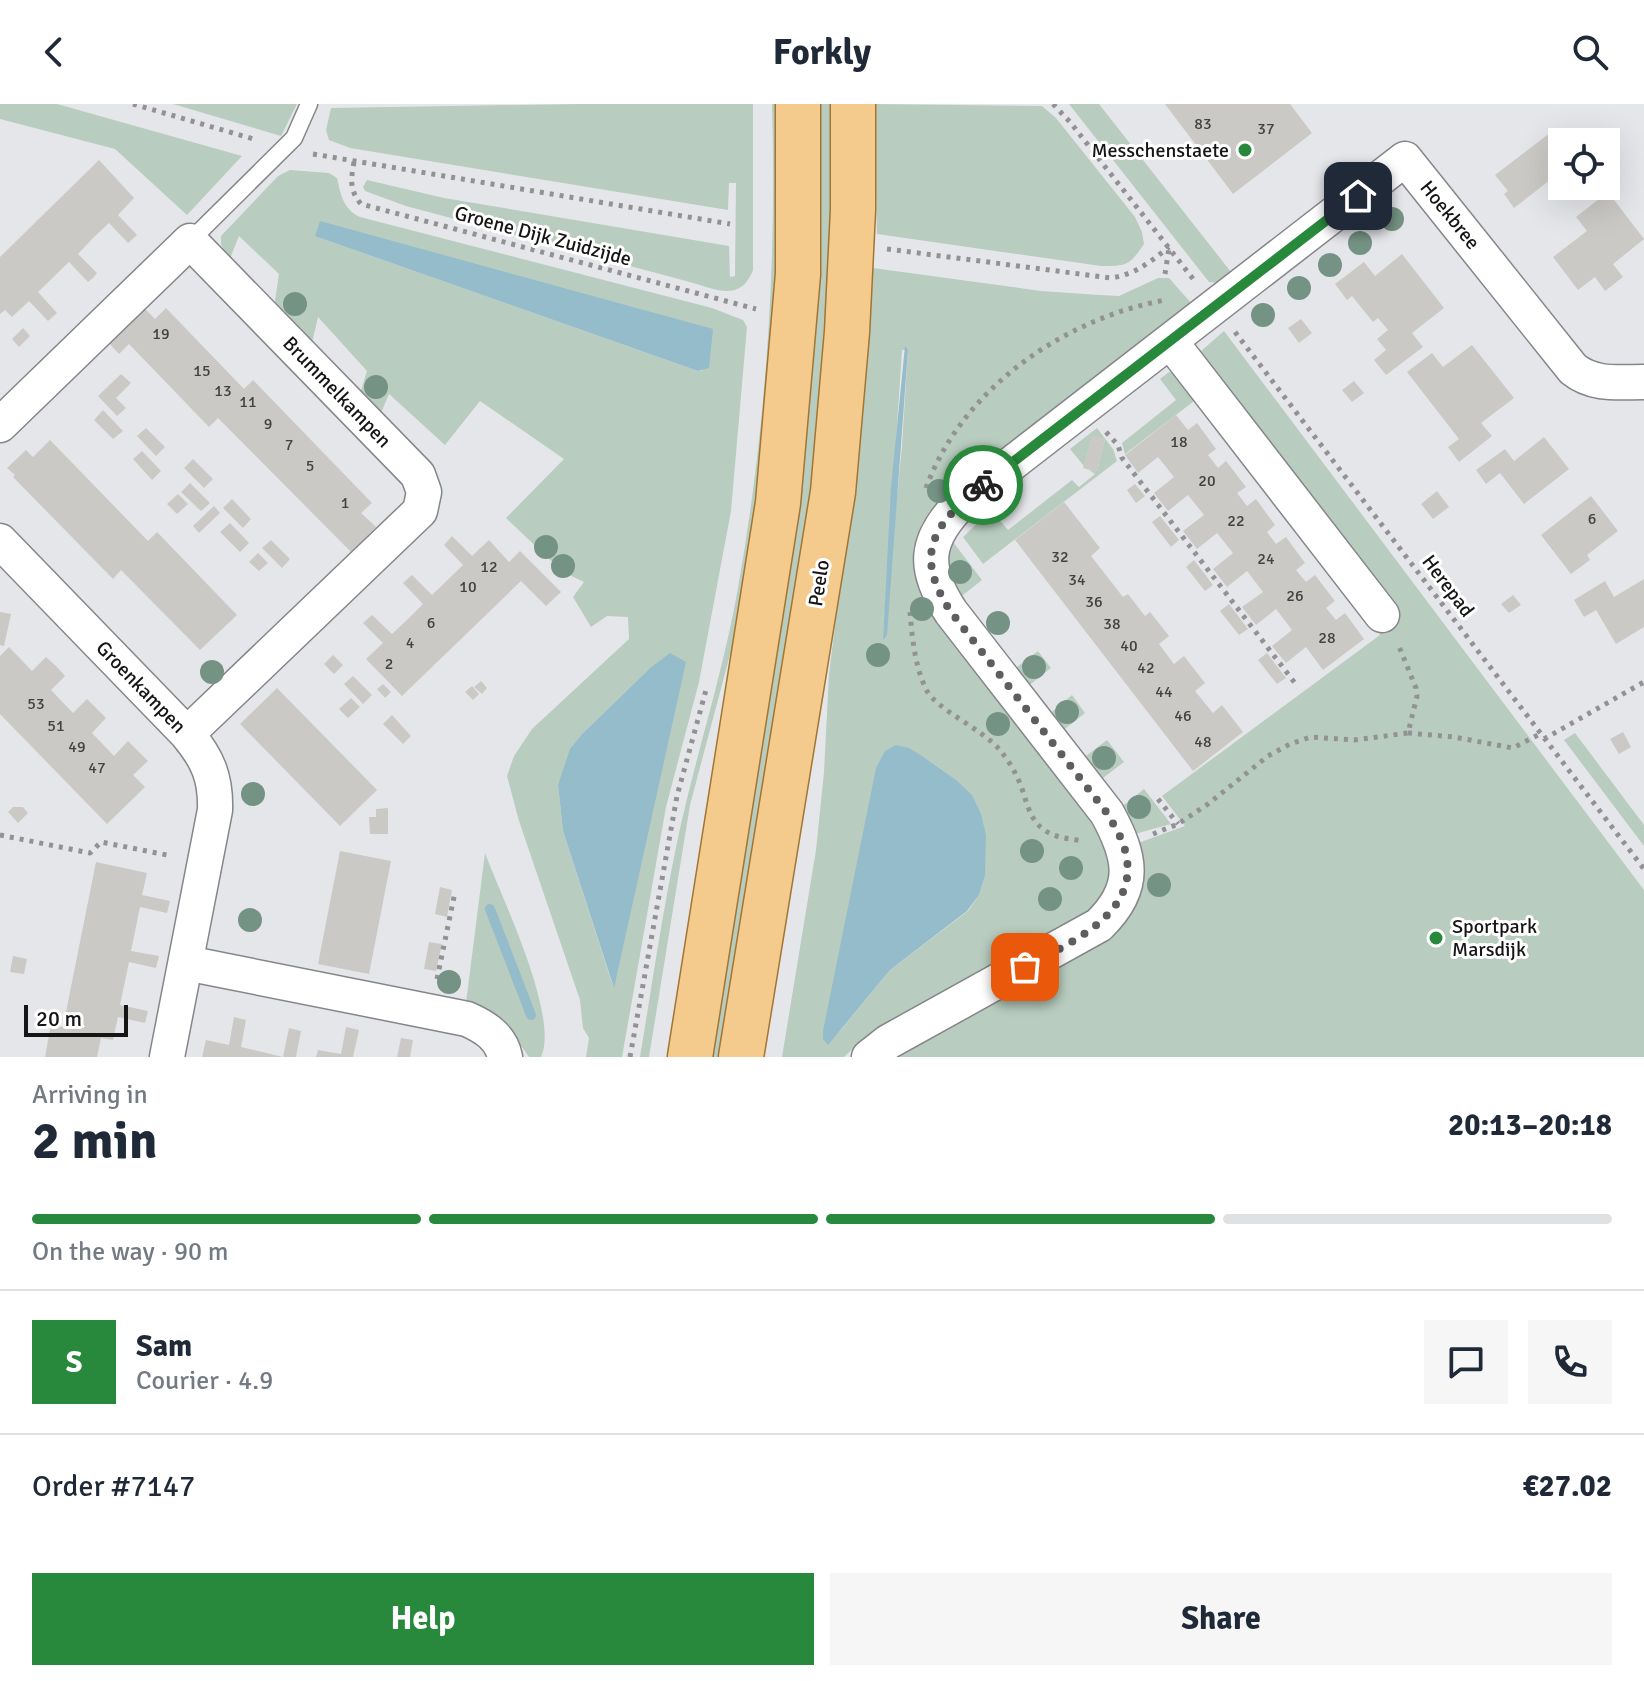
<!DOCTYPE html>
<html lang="en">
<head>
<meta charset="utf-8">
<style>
	:root { --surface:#fff; --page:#f6f6f7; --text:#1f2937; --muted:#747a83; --line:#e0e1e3; --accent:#28883b }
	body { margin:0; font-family:Signika,sans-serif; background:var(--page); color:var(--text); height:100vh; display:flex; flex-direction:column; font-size:30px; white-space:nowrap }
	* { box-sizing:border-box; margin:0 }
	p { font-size:26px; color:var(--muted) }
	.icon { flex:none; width:44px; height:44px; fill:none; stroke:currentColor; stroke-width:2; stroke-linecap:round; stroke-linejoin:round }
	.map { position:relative; height:953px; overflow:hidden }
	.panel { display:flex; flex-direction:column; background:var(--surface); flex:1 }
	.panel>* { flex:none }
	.controls { position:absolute; left:1548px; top:24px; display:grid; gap:16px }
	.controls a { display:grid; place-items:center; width:72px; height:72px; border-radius:0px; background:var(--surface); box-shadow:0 8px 32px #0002; font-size:40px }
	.scale { position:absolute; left:24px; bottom:20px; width:104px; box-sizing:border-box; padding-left:8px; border:4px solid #151516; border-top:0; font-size:22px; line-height:28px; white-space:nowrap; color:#151516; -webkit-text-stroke:6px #fff; paint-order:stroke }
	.pin { position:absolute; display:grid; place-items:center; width:68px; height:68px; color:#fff; margin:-34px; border-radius:16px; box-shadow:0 4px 12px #0006 }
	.courier { position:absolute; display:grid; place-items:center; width:80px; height:80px; margin:-40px; border:6px solid #28883b; border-radius:50%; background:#fff; color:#222; box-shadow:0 2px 10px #0007 }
	.summary em { font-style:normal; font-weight:700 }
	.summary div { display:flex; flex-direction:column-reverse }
	.summary { display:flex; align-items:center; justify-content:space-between; height:136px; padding:0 32px }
	h1 { font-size:52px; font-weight:700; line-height:60px }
	.bar { display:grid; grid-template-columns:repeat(4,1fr); gap:12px 8px; align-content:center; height:96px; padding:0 32px }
	.bar i { height:10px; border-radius:6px; background:var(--line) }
	.bar .selected { background:var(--accent) }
	.bar p { grid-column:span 4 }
	.line { display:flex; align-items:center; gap:20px; padding:0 32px; border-top:2px solid var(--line) }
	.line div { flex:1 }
	.round { display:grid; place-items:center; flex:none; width:84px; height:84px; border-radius:0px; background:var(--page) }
	.button { display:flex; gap:16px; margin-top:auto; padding:16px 32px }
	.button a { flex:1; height:92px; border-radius:0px; background:var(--accent); color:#fff; font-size:32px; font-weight:700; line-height:92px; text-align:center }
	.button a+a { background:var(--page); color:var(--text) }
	header { display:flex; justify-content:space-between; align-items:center; height:104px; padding:0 32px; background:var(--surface); font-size:36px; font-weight:700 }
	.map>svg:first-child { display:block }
	.green { fill:#b8cdbf; fill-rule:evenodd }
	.water { fill:#95bcca }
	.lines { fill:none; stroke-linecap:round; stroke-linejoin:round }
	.stream { stroke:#95bcca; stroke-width:10 }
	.building { fill:#cbc9c5 }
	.service-casing { stroke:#85868a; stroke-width:19 }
	.minor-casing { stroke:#85868a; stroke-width:37 }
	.primary-casing { stroke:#a17532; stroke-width:47 }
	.path { stroke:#929295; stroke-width:5; stroke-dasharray:4 6; stroke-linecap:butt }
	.service { stroke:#fff; stroke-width:16 }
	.minor { stroke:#fff; stroke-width:34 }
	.primary { stroke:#f4cb8d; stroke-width:44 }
	.tree { fill:#759385 }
	.done { stroke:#5e5e60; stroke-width:8; stroke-dasharray:0 14.4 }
	.route { stroke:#28883b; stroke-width:10 }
	.poi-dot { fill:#28883b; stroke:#fff; stroke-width:3 }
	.labels { text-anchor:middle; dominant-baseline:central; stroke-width:6; stroke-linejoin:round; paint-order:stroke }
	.number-label { font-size:16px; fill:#424242 }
	.poi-label { font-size:20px; fill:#151516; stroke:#fff; text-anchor:end }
	.street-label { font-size:20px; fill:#151516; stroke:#fff }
</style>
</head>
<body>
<header><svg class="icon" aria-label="back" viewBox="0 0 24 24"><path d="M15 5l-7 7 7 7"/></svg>Forkly<svg class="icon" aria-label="search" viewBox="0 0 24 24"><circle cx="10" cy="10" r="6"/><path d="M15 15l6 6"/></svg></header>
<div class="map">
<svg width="1644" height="953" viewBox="0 0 1644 953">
	<rect width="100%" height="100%" fill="#e5e6ea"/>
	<!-- green -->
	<path class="green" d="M 0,0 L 57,0 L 242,52 L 187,111 L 115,45 L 0,15 Z
		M 173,0 L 297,0 L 281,32 Z
		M 578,0 L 753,0 L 753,166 C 740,200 713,184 686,177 L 406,102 L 365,87 L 363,83 L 367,76 L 444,94 L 729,142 L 730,173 L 735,172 L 736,79 L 729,79 L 728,106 L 350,44 L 329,36 L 326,26 L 331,4 Z
		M 772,0 L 777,0 L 778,155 L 757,392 L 735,532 L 690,701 L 649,953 L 640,953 C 653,875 664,797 681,720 C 699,641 724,564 738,484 C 766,325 777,161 772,0 Z
		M 815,0 L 832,0 L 832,90 L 819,334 L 722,953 L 708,953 Z
		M 874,0 L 1042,2 L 1056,14 L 1135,113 L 1142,128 L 1144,140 C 1129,162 1127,162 1101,162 L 877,130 Z
		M 1069,0 L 1099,0 L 1231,168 L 1218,179 L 1209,178 Z
		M 290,66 L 329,69 L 337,74 C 341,91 343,105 360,113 L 712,204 L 743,216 L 747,223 L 731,407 L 699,578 L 666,703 L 622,953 L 586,953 L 589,934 L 583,924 L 580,896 L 519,717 L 507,672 L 514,652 L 532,625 L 629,535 L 628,513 L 607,512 L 591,523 L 573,493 L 584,478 L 563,468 L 506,414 L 564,355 L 480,297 L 445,341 L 389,290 L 380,311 L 360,290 L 367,267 L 318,213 L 312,239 L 274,203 L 279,170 L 239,132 L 229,157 L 221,140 L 221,132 L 278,72 ZM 315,132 L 704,266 L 698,267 ZM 649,565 L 613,882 L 563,727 L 558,681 L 583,629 Z
		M 873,164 L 1041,187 L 1100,191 L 1119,192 L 1158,174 L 1169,174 L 1192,200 L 922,426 L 1088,710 C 1116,751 1120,769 1089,809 L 876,928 L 862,936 L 844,953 L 782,953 L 816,746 L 824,668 L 829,570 L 866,274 ZM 902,246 L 908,246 L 902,342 L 883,535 ZM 925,654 L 955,675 L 985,772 L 979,791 L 968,807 L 890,866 L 839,928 Z
		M 1224,227 L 1644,786 L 1644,953 L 892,953 L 1093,842 L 1138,739 L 1185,722 L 1162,692 L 1380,531 L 1200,248 Z
		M 1169,268 L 1176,270 L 1198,294 L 1125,350 L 1122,339 L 1176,296 L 1160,275 Z
		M 1097,324 L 1113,345 L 1117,357 L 983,460 L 963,433 L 991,406 L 1008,426 L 1072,376 L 1079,383 L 1095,370 L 1089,366 L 1097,367 L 1105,335 L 1092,332 L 1084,362 L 1070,345 Z
		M 950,434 L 982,476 L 958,495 L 947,471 Z
		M 1038,547 L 1051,564 L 1027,583 L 1013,566 Z
		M 1072,591 L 1085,609 L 1061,628 L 1048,611 Z
		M 1575,629 L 1644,721 L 1644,742 L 1564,636 Z
		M 1107,636 L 1124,658 L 1099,677 L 1082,655 Z
		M 1144,685 L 1171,720 L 1135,730 L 1120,704 Z
		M 485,749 C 501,792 560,913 541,953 L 529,953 L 503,916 L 466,899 Z"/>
	<!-- water -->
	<path class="water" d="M 320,117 L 713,225 L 709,264 L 698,267 L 315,132 Z
		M 905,242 L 908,246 L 887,531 L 883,536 L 891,383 Z
		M 670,549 L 686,558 L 614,884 L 563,727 L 558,681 L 570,645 L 583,629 L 649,565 Z
		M 896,641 L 909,644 L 925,654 L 955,675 L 972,691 L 981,710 L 986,731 L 985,772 L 979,791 L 967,807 L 890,866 L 828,941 L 823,935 L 823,927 L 876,664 L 885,647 Z"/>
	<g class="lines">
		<!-- stream -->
		<path class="stream" d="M 490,805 L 531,911"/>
	</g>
	<!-- building -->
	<path class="building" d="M 1165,0 L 1290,0 L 1312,29 L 1233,90 Z
		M 1550,29 L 1562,45 L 1562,81 L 1555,72 L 1514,104 L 1504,90 L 1508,87 L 1495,71 Z
		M 99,56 L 134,94 L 118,111 L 137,131 L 128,139 L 109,119 L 93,134 L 78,150 L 97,169 L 93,174 L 88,178 L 69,158 L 38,188 L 57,209 L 48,217 L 29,197 L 12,213 L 5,206 L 0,210 L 0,153 Z
		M 1608,88 L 1644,135 L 1613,160 L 1623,173 L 1605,187 L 1595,173 L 1578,186 L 1553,153 L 1587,127 L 1576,113 Z
		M 1402,150 L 1444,204 L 1412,229 L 1423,243 L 1386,271 L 1374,256 L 1386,246 L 1377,235 L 1388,226 L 1378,214 L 1373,218 L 1352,192 L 1347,196 L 1335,180 L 1364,158 L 1375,172 Z
		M 144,204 L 155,215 L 166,204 L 244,285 L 253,276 L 372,399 L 361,409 L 376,423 L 351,448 L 218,314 L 209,323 L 129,240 L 119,250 L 108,238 Z
		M 1301,215 L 1312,229 L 1299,239 L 1288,224 Z
		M 23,224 L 30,232 L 19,243 L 12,235 Z
		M 1472,241 L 1514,294 L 1481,319 L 1492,332 L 1459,358 L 1448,343 L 1459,335 L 1407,268 L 1432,249 L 1443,263 Z
		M 121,270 L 131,279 L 116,294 L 126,304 L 117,312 L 98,292 Z
		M 1354,277 L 1364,289 L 1352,298 L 1342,286 Z
		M 103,306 L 123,327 L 113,335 L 94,316 Z
		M 1176,311 L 1188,326 L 1197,319 L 1216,345 L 1208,351 L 1218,364 L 1226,357 L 1246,383 L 1237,389 L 1247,402 L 1256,395 L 1275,421 L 1267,428 L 1276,440 L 1286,433 L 1305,459 L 1296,466 L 1306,478 L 1315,471 L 1335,497 L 1326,504 L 1336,516 L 1345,509 L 1364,535 L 1323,566 L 1306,543 L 1286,559 L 1272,542 L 1292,526 L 1276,505 L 1256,521 L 1242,503 L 1263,488 L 1247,467 L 1227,483 L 1213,465 L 1233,449 L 1217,429 L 1197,445 L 1183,427 L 1204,411 L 1188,391 L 1168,407 L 1154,389 L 1174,373 L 1158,353 L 1138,369 L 1125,351 Z
		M 146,324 L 165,343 L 156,352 L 137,332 Z
		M 1092,331 L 1105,335 L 1097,368 L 1083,364 Z
		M 1544,333 L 1569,365 L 1524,400 L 1500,369 L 1486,380 L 1476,366 L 1505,345 L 1514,357 Z
		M 50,336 L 148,437 L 157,428 L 237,511 L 200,546 L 121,466 L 113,475 L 13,373 L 15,371 L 7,364 L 26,346 L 33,353 Z
		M 142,347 L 161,367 L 152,376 L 133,355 Z
		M 193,355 L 213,375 L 204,384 L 184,364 Z
		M 190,379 L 210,399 L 201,407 L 181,388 Z
		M 1135,380 L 1145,392 L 1136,399 L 1127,386 Z
		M 1437,387 L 1449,403 L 1433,415 L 1421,400 Z
		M 178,390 L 188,400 L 177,410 L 167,400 Z
		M 1591,392 L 1618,427 L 1587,451 L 1590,456 L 1571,470 L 1541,431 Z
		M 232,395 L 251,415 L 243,424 L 223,404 Z
		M 1064,398 L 1100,444 L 1091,452 L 1123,493 L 1128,490 L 1145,512 L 1150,508 L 1169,532 L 1159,540 L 1174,560 L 1184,552 L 1205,579 L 1195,587 L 1213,609 L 1222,601 L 1243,628 L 1193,667 L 1015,436 Z
		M 214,402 L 220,409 L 199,429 L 193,422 Z
		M 1160,412 L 1179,436 L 1171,443 L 1152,418 Z
		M 230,419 L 249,439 L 240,448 L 220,428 Z
		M 452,432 L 472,452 L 489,436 L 509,458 L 520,447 L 561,488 L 546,502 L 521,477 L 402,592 L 366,555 L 383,539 L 363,519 L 372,511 L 392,530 L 408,515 L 423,500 L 403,479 L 412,471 L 432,491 L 463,461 L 444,441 Z
		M 271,436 L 290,455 L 282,464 L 262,444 Z
		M 258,449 L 268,459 L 259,467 L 249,458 Z
		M 1194,456 L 1213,481 L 1205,487 L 1186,463 Z
		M 1644,475 L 1644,523 L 1616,540 L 1596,506 L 1584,513 L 1574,496 L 1605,477 L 1614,493 Z
		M 1513,491 L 1521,501 L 1509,509 L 1501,500 Z
		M 1229,500 L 1248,525 L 1239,531 L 1220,507 Z
		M 0,508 L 11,510 L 4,542 L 0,541 Z
		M 9,543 L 32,567 L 46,553 L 56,562 L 65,572 L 51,586 L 73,609 L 87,595 L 106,614 L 92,629 L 114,652 L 128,637 L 148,657 L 133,671 L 145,683 L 107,720 L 0,610 L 0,552 Z
		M 1267,549 L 1286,574 L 1277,580 L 1258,556 Z
		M 333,551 L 343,561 L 334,570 L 324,560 Z
		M 353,572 L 372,591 L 363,600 L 344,580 Z
		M 481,577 L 487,584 L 482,590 L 474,583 Z
		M 383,580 L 391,588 L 385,594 L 377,585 Z
		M 472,582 L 479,590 L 473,596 L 465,588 Z
		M 277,584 L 377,686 L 340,722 L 240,620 Z
		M 351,594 L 360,603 L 348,614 L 339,605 Z
		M 392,611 L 411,632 L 403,640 L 383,620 Z
		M 1623,628 L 1631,643 L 1619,650 L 1610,635 Z
		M 13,703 L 23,703 L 28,709 L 18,719 L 8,708 Z
		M 388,704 L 388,730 L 370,730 L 369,713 L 376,713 L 376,705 Z
		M 340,747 L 391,757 L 369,870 L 318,860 Z
		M 96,758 L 147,769 L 142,791 L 170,797 L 167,809 L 140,803 L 131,847 L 159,852 L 156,864 L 129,858 L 120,901 L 148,907 L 145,919 L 118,913 L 113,936 L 101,934 L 97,953 L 45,953 L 51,920 L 63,923 Z
		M 440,783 L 452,786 L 447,813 L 435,810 Z
		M 429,838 L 442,840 L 436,867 L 424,865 Z
		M 13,852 L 27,855 L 24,870 L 10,868 Z
		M 234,913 L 246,916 L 241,943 L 283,953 L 202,953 L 206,936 L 229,941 Z
		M 346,923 L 359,926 L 353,953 L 316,953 L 318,946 L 341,950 Z
		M 289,924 L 301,927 L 296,953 L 283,953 Z
		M 401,934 L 413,936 L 410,953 L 397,953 Z"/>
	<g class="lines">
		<defs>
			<path id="service" d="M 190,137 L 294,34 L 309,0"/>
			<path id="minor" d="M 1170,237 L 1382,511
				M 0,321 L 190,137 L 418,371 L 424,388 L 420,407 L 187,630
				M 0,437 L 187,630 C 208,655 216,674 215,706 L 167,953
				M 186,859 L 467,915 C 485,923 501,933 505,953
				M 869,953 L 888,938 L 1099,821 C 1138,783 1131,753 1107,709 L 951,508 C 922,464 924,436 962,398 L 1405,55 L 1573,265 C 1594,282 1619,278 1644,278"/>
			<path id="primary" d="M 690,953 L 778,399 L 798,170 L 798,0
				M 741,953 L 833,388 L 847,228 L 853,106 L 853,0"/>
		</defs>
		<!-- service casing -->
		<use href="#service" class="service-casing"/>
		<!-- minor casing -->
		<use href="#minor" class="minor-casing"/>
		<!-- primary casing -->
		<use href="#primary" class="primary-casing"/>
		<!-- path -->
		<path class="path" d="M 133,0 L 257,36
			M 1053,0 L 1070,18 L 1194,176
			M 313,50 L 730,120
			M 354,58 C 351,75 349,86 361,100 L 756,205
			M 887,145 L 1111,174 C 1136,170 1150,158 1169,143
			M 1165,170 L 1169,144
			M 1235,228 L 1644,765
			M 1106,328 L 1118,341 L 1122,354 L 1298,583
			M 926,384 C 962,285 1063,215 1165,196
			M 910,508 C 912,533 915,564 927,587 C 938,606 980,624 999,645 C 1005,652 1012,662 1016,671 C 1026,688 1026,713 1043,725 C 1054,734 1071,735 1084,737
			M 1408,629 L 1454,633 L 1513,644 L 1540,630
			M 1544,635 L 1644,578
			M 1158,695 L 1178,720
			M 1153,730 L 1178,720 L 1208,700 L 1268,652 L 1290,640 L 1311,633 L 1354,636 L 1408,629 L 1417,592 L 1416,584 L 1398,540
			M 0,731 L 90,749 L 101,738 L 172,752
			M 437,875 L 455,788
			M 630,953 L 677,692 L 706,586"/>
		<!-- service -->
		<use href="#service" class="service"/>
		<!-- minor -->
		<use href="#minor" class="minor"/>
		<!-- primary -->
		<use href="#primary" class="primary"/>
	</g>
	<!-- trees -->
	<g class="tree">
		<circle cx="1392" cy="115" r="12"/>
		<circle cx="1360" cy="139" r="12"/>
		<circle cx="1330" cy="161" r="12"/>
		<circle cx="1299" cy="184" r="12"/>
		<circle cx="295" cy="200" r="12"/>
		<circle cx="1263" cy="211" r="12"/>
		<circle cx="376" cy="283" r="12"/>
		<circle cx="939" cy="387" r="12"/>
		<circle cx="546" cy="443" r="12"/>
		<circle cx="563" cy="462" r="12"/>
		<circle cx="960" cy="468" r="12"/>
		<circle cx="922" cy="505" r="12"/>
		<circle cx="998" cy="519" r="12"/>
		<circle cx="878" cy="551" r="12"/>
		<circle cx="1034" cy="563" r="12"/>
		<circle cx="212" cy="568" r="12"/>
		<circle cx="1067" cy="608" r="12"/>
		<circle cx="998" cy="620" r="12"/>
		<circle cx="1104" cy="654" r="12"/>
		<circle cx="253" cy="690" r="12"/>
		<circle cx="1139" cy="703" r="12"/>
		<circle cx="1032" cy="747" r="12"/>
		<circle cx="1071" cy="764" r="12"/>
		<circle cx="1159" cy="781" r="12"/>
		<circle cx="1050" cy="795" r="12"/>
		<circle cx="250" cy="816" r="12"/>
		<circle cx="449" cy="878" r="12"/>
	</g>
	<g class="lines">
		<!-- done -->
		<path class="done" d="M 983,381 C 934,420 912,449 951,508 L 1107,709 C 1112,718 1118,727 1122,737 C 1149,807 1073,837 1025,863"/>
		<!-- route -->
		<path class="route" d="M 983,381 L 1358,92"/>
	</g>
	<!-- markers -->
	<g class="poi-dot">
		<circle cx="1245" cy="46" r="8"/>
		<circle cx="1436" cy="834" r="8"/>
	</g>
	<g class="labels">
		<!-- number labels -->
		<g class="number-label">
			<text x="1203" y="20">83</text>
			<text x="1266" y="25">37</text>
			<text x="161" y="230">19</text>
			<text x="202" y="267">15</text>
			<text x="223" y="287">13</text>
			<text x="248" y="298">11</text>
			<text x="268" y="320">9</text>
			<text x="1179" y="338">18</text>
			<text x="289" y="341">7</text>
			<text x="310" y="362">5</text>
			<text x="1207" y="377">20</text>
			<text x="345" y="399">1</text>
			<text x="1592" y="415">6</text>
			<text x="1236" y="417">22</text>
			<text x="1060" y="453">32</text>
			<text x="1266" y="455">24</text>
			<text x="489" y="463">12</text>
			<text x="1077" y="476">34</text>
			<text x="468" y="483">10</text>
			<text x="1295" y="492">26</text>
			<text x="1094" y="498">36</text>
			<text x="431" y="519">6</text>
			<text x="1112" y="520">38</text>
			<text x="1327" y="534">28</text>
			<text x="410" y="539">4</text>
			<text x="1129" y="542">40</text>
			<text x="389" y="560">2</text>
			<text x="1146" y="564">42</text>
			<text x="1164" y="588">44</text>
			<text x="36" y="600">53</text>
			<text x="1183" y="612">46</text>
			<text x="56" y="622">51</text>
			<text x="1203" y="638">48</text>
			<text x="77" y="643">49</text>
			<text x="97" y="664">47</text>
		</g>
		<!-- poi labels -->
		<g class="poi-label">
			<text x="1229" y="46">Messchenstaete</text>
			<text x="1452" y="822" text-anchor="start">Sportpark<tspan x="1452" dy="23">Marsdijk</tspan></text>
		</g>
		<!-- street labels -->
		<g class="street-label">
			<text transform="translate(1450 111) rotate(51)">Hoekbree</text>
			<text transform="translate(543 132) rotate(15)">Groene Dijk Zuidzijde</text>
			<text transform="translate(337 288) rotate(46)">Brummelkampen</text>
			<text transform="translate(819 479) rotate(-81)">Peelo</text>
			<text transform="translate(1448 482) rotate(53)">Herepad</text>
			<text transform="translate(141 583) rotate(46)">Groenkampen</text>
		</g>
	</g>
</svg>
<div class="controls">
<a><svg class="icon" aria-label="locate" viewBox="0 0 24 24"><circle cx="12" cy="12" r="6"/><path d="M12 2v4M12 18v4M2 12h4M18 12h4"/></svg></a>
</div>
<div class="scale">20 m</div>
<div class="pin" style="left:1025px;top:863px;background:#ea580c"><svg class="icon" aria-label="bag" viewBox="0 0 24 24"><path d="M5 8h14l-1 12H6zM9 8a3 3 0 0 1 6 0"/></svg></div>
<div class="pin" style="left:1358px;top:92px;background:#1f2937"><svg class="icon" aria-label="home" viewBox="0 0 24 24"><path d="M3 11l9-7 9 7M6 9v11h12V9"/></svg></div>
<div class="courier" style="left:983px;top:381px"><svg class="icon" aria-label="bike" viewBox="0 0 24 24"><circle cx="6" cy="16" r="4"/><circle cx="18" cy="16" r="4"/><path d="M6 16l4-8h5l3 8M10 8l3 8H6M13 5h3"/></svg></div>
</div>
<section class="panel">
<div class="summary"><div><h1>2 min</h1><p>Arriving in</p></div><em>20:13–20:18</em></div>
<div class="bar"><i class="selected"></i><i class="selected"></i><i class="selected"></i><i></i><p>On the way · 90 m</p></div>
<div class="line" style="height:144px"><b class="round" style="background:var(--accent);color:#fff">S</b><div><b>Sam</b><p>Courier · 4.9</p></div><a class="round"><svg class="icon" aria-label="chat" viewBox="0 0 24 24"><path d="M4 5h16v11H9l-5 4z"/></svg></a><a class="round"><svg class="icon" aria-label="phone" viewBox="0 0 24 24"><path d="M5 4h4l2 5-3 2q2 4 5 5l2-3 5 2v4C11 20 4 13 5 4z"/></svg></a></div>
<div class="line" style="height:104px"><div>Order #7147</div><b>€27.02</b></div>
<div class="button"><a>Help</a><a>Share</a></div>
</section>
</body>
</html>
